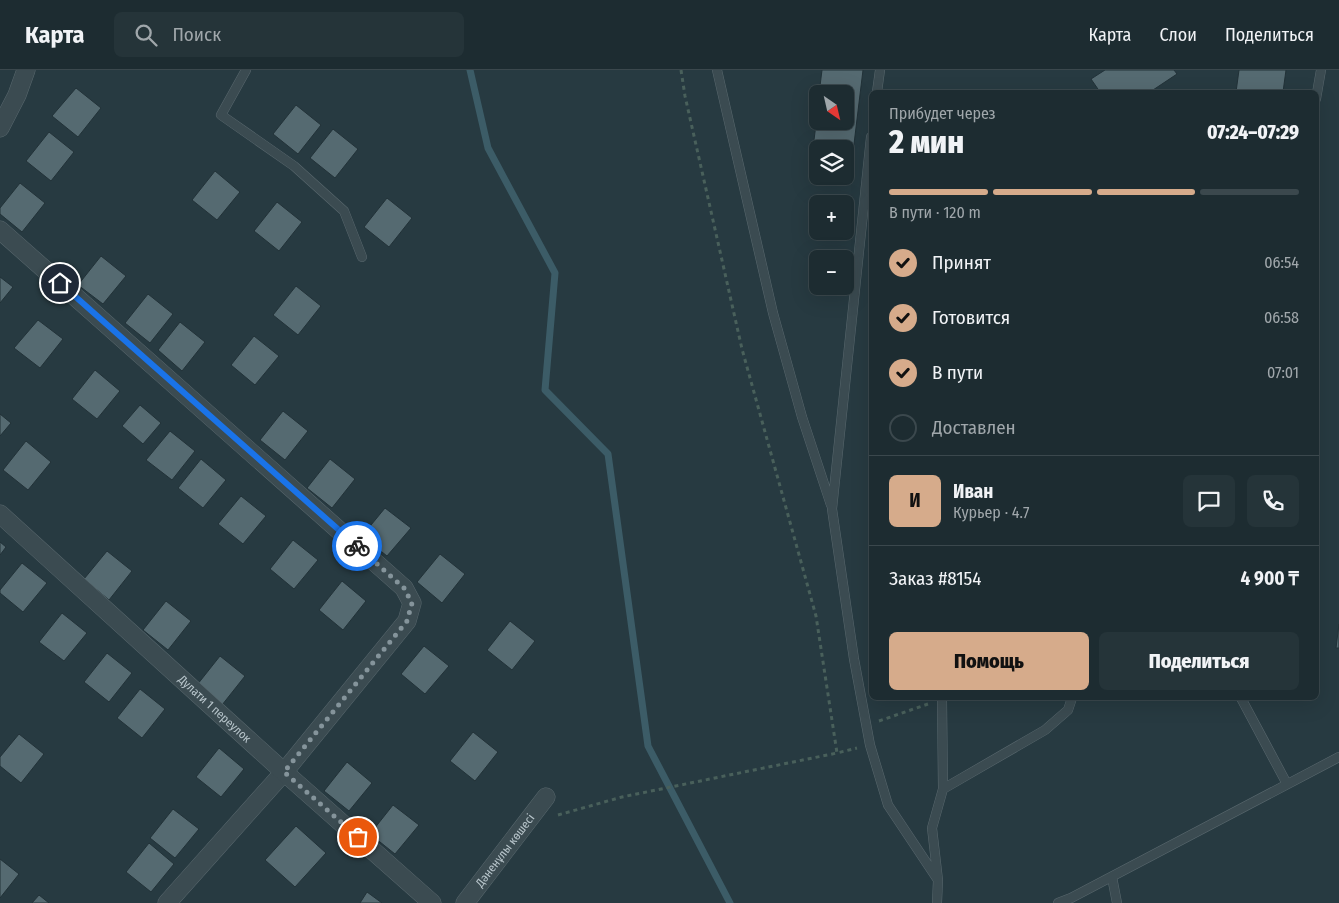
<!DOCTYPE html>
<html lang="ru">
<head>
<meta charset="utf-8">
<style>
	:root { --surface:#1d2c31; --page:#253439; --text:#f1f3f6; --muted:#a0a7ab; --line:#3b484d; --accent:#d6ab8b }
	body { margin:0; font-family:"Fira Sans Condensed",sans-serif; background:var(--page); color:var(--text); height:100vh; display:flex; flex-direction:column; font-size:19px; white-space:nowrap }
	* { box-sizing:border-box; margin:0 }
	p { font-size:16px; color:var(--muted) }
	.icon { flex:none; width:28px; height:28px; fill:none; stroke:currentColor; stroke-width:2; stroke-linecap:round; stroke-linejoin:round }
	.map { position:relative; flex:1; overflow:hidden }
	.panel { position:absolute; left:869px; top:20px; width:450px; height:610px; display:flex; flex-direction:column; background:var(--surface); border-radius:8px; box-shadow:0 5px 20px #0002,0 0 0 1px var(--line) }
	.panel>* { flex:none }
	.needle { width:32px; rotate:146deg }
	.buttons { position:absolute; left:809px; top:15px; display:grid; gap:10px }
	.buttons a { display:grid; place-items:center; width:45px; height:45px; border-radius:8px; background:var(--surface); box-shadow:0 5px 20px #0002,0 0 0 1px var(--line); font-size:25px }
	.pin { position:absolute; display:grid; place-items:center; width:42px; height:42px; color:#fff; margin:-21px; border:2px solid #fff; border-radius:50%; box-shadow:0 1px 5px #0007 }
	.courier { position:absolute; display:grid; place-items:center; width:50px; height:50px; margin:-25px; border:4px solid #1a73e8; border-radius:50%; background:#fff; color:#222; box-shadow:0 1px 6px #0007 }
	.headline em { font-style:normal; font-weight:800 }
	.headline div { display:flex; flex-direction:column-reverse }
	.headline { display:flex; align-items:center; justify-content:space-between; height:85px; padding:0 20px }
	h1 { font-size:32px; font-weight:800; line-height:38px }
	.bar { display:grid; grid-template-columns:repeat(4,1fr); gap:8px 5px; align-content:center; height:60px; padding:0 20px }
	.bar i { height:6px; border-radius:4px; background:var(--line) }
	.bar .selected { background:var(--accent) }
	.bar p { grid-column:span 4 }
	.line { display:flex; align-items:center; gap:12px; padding:0 20px; border-top:1px solid var(--line) }
	.line div { flex:1 }
	.round { display:grid; place-items:center; flex:none; width:52px; height:52px; border-radius:8px; background:var(--page) }
	ol { padding:0 20px; list-style:none }
	li { display:flex; align-items:center; gap:15px; height:55px }
	li p { margin-inline-start:auto }
	li .icon { padding:5px; border-radius:50%; background:var(--accent); color:#111; stroke-width:4 }
	li:last-child { color:var(--muted) }
	li i { width:28px; height:28px; border:2px solid var(--line); border-radius:50% }
	.action { display:flex; gap:10px; margin-top:auto; padding:10px 20px }
	.action a { flex:1; height:58px; border-radius:8px; background:var(--accent); color:#111; font-size:20px; font-weight:800; line-height:58px; text-align:center }
	.action a+a { background:var(--page); color:var(--text) }
	header { display:flex; align-items:center; gap:30px; box-sizing:border-box; height:70px; padding:0 25px; background:var(--surface); border-bottom:1px solid var(--line) }
	header strong { font-size:24px }
	nav { display:flex; gap:28px; margin-inline-start:auto; font-size:18px }
	.search { width:350px; height:45px; background:var(--page); display:flex; align-items:center; gap:12px; box-sizing:border-box; padding:0 18px; border-radius:8px; color:var(--muted); font-size:19px }
	.map>svg:first-child { display:block }
	.lines { fill:none; stroke-linecap:round; stroke-linejoin:round }
	.stream { stroke:#3c5c67; stroke-width:7 }
	.building { fill:#556a71; stroke:#223238 }
	.service-casing { stroke:#59686e; stroke-width:10 }
	.minor-casing { stroke:#59686e; stroke-width:19 }
	.path { stroke:#49605b; stroke-width:3; stroke-dasharray:4 4; stroke-linecap:butt }
	.service { stroke:#3b4b51; stroke-width:9 }
	.minor { stroke:#3b4b51; stroke-width:18 }
	.done { stroke:#85949b; stroke-width:5; stroke-dasharray:0 9 }
	.route { stroke:#1a73e8; stroke-width:6 }
	.labels { text-anchor:middle; dominant-baseline:central; stroke-width:4; stroke-linejoin:round; paint-order:stroke }
	.street-label { font-size:12px; fill:#b8c5cb; stroke:#203036 }
</style>
</head>
<body>
<header>
<strong>Карта</strong>
<div class="search"><svg class="icon" aria-label="search" viewBox="0 0 24 24"><circle cx="10" cy="10" r="6"/><path d="M15 15l6 6"/></svg>Поиск</div>
<nav><a>Карта</a><a>Слои</a><a>Поделиться</a></nav>
</header>
<div class="map">
<svg width="1339" height="833" viewBox="0 0 1339 833">
	<rect width="100%" height="100%" fill="#273a41"/>
	<g class="lines">
		<!-- stream -->
		<path class="stream" d="M 470,0 L 488,78 L 555,203 L 545,320 L 608,384 L 648,676 L 730,833"/>
	</g>
	<!-- building -->
	<path class="building" d="M 822,0 L 863,0 L 850,107 L 845,106 L 845,79 L 818,79 L 818,103 L 810,102 L 818,38 L 818,51 L 845,51 L 845,24 L 819,24 Z
		M 1105,0 L 1174,0 L 1177,4 L 1150,22 L 1100,22 L 1091,9 Z
		M 1239,0 L 1286,0 L 1283,22 L 1236,22 Z
		M 76,18 L 101,38 L 78,67 L 52,46 Z
		M 296,35 L 321,55 L 298,84 L 273,64 Z
		M 333,59 L 358,79 L 335,108 L 310,88 Z
		M 49,62 L 74,82 L 51,111 L 26,91 Z
		M 215,101 L 240,122 L 217,150 L 192,130 Z
		M 20,113 L 45,133 L 22,162 L 0,144 L 0,138 Z
		M 387,128 L 412,148 L 389,177 L 364,157 Z
		M 277,132 L 302,152 L 279,181 L 254,161 Z
		M 101,186 L 126,206 L 103,234 L 78,215 Z
		M 0,207 L 13,217 L 0,233 Z
		M 296,216 L 321,236 L 298,265 L 273,245 Z
		M 148,224 L 173,244 L 150,273 L 125,253 Z
		M 38,250 L 63,269 L 40,298 L 14,278 Z
		M 180,252 L 205,272 L 182,301 L 158,280 Z
		M 254,266 L 279,286 L 255,315 L 231,295 Z
		M 95,300 L 120,321 L 97,349 L 72,329 Z
		M 140,335 L 161,353 L 143,374 L 122,356 Z
		M 283,341 L 308,361 L 285,390 L 260,370 Z
		M 0,344 L 11,353 L 0,366 Z
		M 170,361 L 195,381 L 172,410 L 146,390 Z
		M 26,371 L 51,392 L 28,420 L 3,400 Z
		M 201,389 L 226,410 L 203,438 L 178,418 Z
		M 330,389 L 355,409 L 332,438 L 307,418 Z
		M 241,426 L 266,446 L 243,474 L 218,454 Z
		M 385,438 L 411,458 L 387,486 L 362,466 Z
		M 293,470 L 318,490 L 294,519 L 270,499 Z
		M 0,472 L 6,477 L 0,485 Z
		M 107,481 L 132,501 L 109,530 L 84,509 Z
		M 440,484 L 465,504 L 442,533 L 417,512 Z
		M 22,493 L 47,513 L 23,542 L 0,523 L 0,520 Z
		M 342,511 L 366,531 L 343,560 L 319,540 Z
		M 166,531 L 191,551 L 168,580 L 143,560 Z
		M 62,543 L 87,563 L 64,591 L 39,572 Z
		M 510,551 L 535,571 L 512,600 L 487,580 Z
		M 1339,554 L 1339,578 L 1336,578 Z
		M 424,576 L 449,596 L 425,624 L 401,604 Z
		M 107,583 L 132,603 L 109,632 L 84,612 Z
		M 220,586 L 245,606 L 222,635 L 197,615 Z
		M 140,619 L 165,639 L 142,668 L 117,648 Z
		M 473,662 L 498,682 L 475,711 L 450,691 Z
		M 19,664 L 44,684 L 21,713 L 0,696 L 0,687 Z
		M 219,678 L 244,699 L 221,727 L 196,707 Z
		M 347,692 L 372,713 L 349,741 L 324,721 Z
		M 393,735 L 419,755 L 395,784 L 370,764 Z
		M 173,739 L 199,759 L 175,788 L 150,768 Z
		M 296,756 L 326,783 L 295,817 L 265,790 Z
		M 149,773 L 174,794 L 151,822 L 126,802 Z
		M 0,789 L 19,804 L 0,828 Z
		M 367,822 L 382,833 L 360,833 Z
		M 39,825 L 49,833 L 32,833 Z"/>
	<g class="lines">
		<defs>
			<path id="service" d="M 246,0 L 221,45 L 294,96 L 344,141 L 362,187
				M 717,0 L 773,243 L 802,347 L 831,435
				M 877,22 L 880,0
				M 1316,29 L 1321,0
				M 871,67 L 832,439 L 854,589 L 870,675 L 888,735 L 938,810
				M 942,628 L 943,719 L 1045,660 L 1068,640 L 1072,628
				M 1241,628 L 1287,714
				M 1112,807 L 1117,833
				M 937,833 L 938,810 L 932,758 L 943,719
				M 1058,833 L 1071,828 L 1339,687"/>
			<g id="minor">
				<path d="M 0,58 L 17,25 L 26,0"/>
				<path d="M 0,160 L 404,518 L 412,533 L 407,551 L 284,702 L 167,833"/>
				<path id="s1" d="M 0,444 L 284,702 L 432,833"/>
				<path id="s2" d="M 465,833 L 546,727"/>
			</g>
		</defs>
		<!-- service casing -->
		<use href="#service" class="service-casing"/>
		<!-- minor casing -->
		<use href="#minor" class="minor-casing"/>
		<!-- path -->
		<path class="path" d="M 681,0 L 685,26 L 742,279 L 816,546 L 837,683 L 857,678
			M 879,651 L 928,634
			M 558,745 L 622,727 L 837,683"/>
		<!-- service -->
		<use href="#service" class="service"/>
		<!-- minor -->
		<use href="#minor" class="minor"/>
	</g>
	<g class="lines">
		<!-- done -->
		<path class="done" d="M 357,476 L 404,518 L 412,533 L 407,551 L 284,702 L 358,767"/>
		<!-- route -->
		<path class="route" d="M 60,213 L 357,476"/>
	</g>
	<g class="labels">
		<!-- street labels -->
		<g class="street-label">
			<text stroke="none"><textPath href="#s1" startOffset="290">Дулати 1 переулок</textPath></text>
			<text stroke="none"><textPath href="#s2" startOffset="66">Дәненұлы көшесі</textPath></text>
		</g>
	</g>
</svg>
<div class="buttons">
<a><svg class="needle" viewBox="-14 -14 28 28"><path d="M0-13l5 13h-10z" fill="#e53935"/><path d="M0 13l5-13h-10z" fill="#a0a7ab"/></svg></a>
<a><svg class="icon" aria-label="layers" viewBox="0 0 24 24"><path d="M12 4l9 5-9 5-9-5zM3 14l9 5 9-5"/></svg></a>
<a>+</a>
<a>−</a>
</div>
<div class="pin" style="left:358px;top:767px;background:#ea580c"><svg class="icon" aria-label="bag" viewBox="0 0 24 24"><path d="M5 8h14l-1 12H6zM9 8a3 3 0 0 1 6 0"/></svg></div>
<div class="pin" style="left:60px;top:213px;background:#1f2937"><svg class="icon" aria-label="home" viewBox="0 0 24 24"><path d="M3 11l9-7 9 7M6 9v11h12V9"/></svg></div>
<div class="courier" style="left:357px;top:476px"><svg class="icon" aria-label="bike" viewBox="0 0 24 24"><circle cx="6" cy="16" r="4"/><circle cx="18" cy="16" r="4"/><path d="M6 16l4-8h5l3 8M10 8l3 8H6M13 5h3"/></svg></div>
<section class="panel">
<div class="headline"><div><h1>2 мин</h1><p>Прибудет через</p></div><em>07:24–07:29</em></div>
<div class="bar"><i class="selected"></i><i class="selected"></i><i class="selected"></i><i></i><p>В пути · 120 m</p></div>
<ol>
<li><svg class="icon" aria-label="check" viewBox="0 0 24 24"><path d="M5 12l5 5 9-10"/></svg>Принят<p>06:54</p></li>
<li><svg class="icon" aria-label="check" viewBox="0 0 24 24"><path d="M5 12l5 5 9-10"/></svg>Готовится<p>06:58</p></li>
<li><svg class="icon" aria-label="check" viewBox="0 0 24 24"><path d="M5 12l5 5 9-10"/></svg>В пути<p>07:01</p></li>
<li><i></i>Доставлен</li>
</ol>
<div class="line" style="height:90px"><b class="round" style="background:var(--accent);color:#111">И</b><div><b>Иван</b><p>Курьер · 4.7</p></div><a class="round"><svg class="icon" aria-label="chat" viewBox="0 0 24 24"><path d="M4 5h16v11H9l-5 4z"/></svg></a><a class="round"><svg class="icon" aria-label="phone" viewBox="0 0 24 24"><path d="M5 4h4l2 5-3 2q2 4 5 5l2-3 5 2v4C11 20 4 13 5 4z"/></svg></a></div>
<div class="line" style="height:65px"><div>Заказ #8154</div><b>4 900 ₸</b></div>
<div class="action"><a>Помощь</a><a>Поделиться</a></div>
</section>
</div>
</body>
</html>
